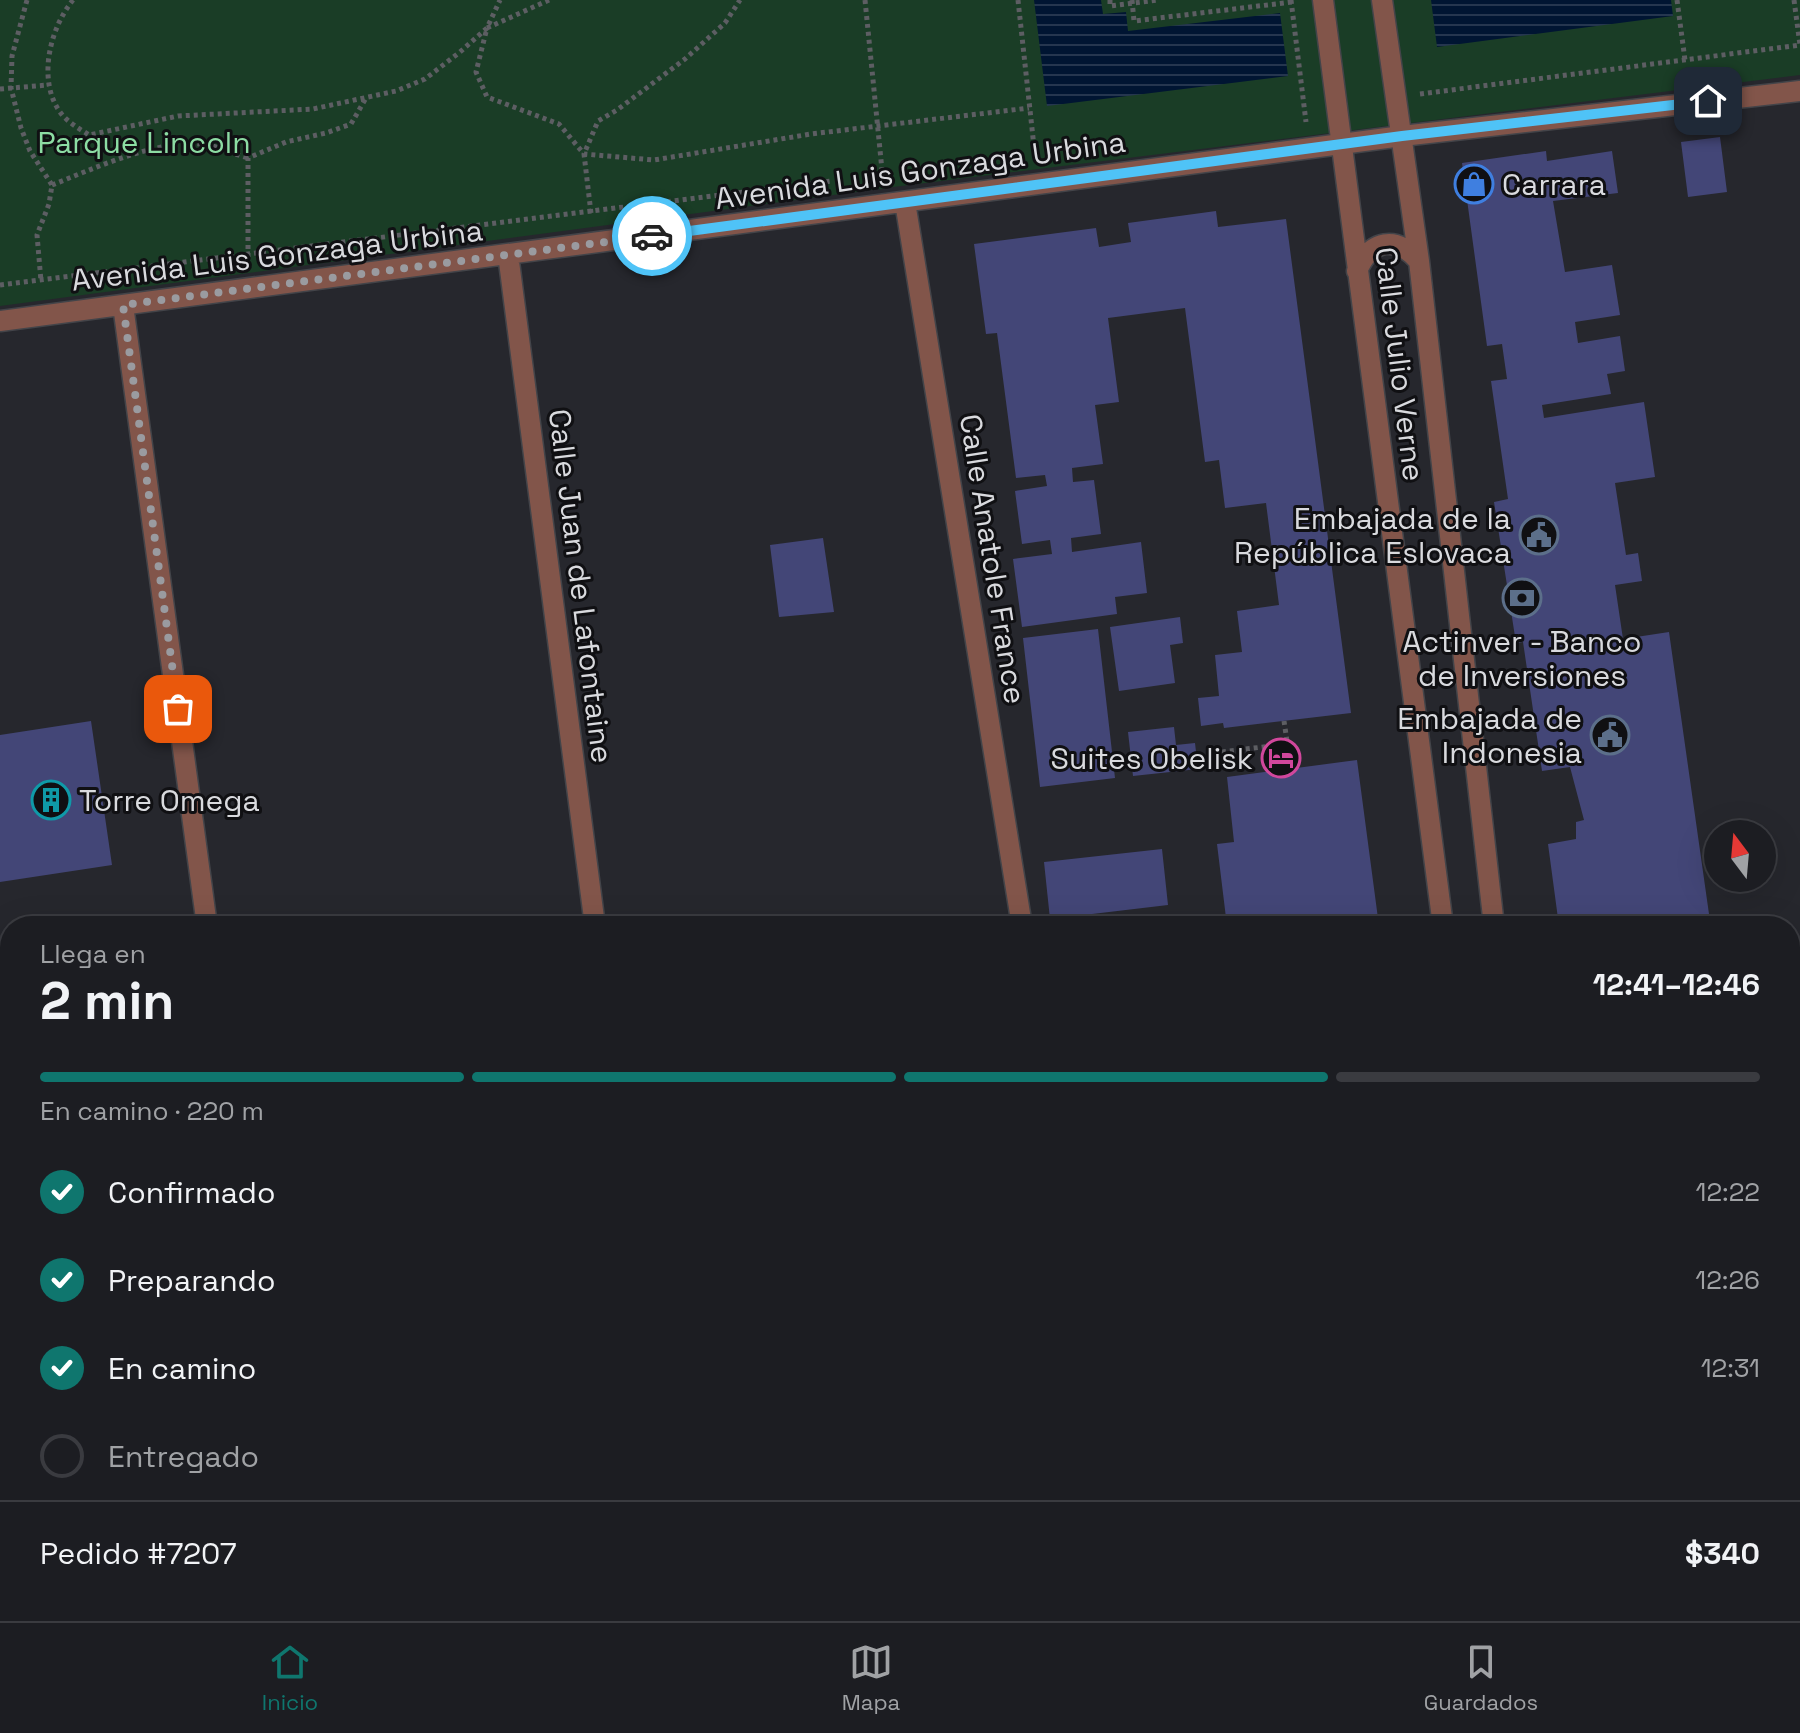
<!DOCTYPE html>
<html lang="es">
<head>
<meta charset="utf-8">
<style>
	:root { --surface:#1c1d22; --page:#292a2f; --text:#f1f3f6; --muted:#a0a2a5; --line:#3a3b40; --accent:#0f766e }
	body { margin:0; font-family:"Space Grotesk",sans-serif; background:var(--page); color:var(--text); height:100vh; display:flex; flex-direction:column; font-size:30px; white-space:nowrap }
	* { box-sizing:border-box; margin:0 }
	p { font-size:26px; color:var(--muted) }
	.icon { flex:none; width:44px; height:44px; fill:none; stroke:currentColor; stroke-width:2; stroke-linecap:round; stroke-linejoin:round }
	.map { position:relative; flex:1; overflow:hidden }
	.details { position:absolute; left:0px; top:916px; width:1800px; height:706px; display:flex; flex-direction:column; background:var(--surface); border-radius:32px 32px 0 0; box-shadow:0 8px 32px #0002,0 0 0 2px var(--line) }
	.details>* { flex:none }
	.needle { width:52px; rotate:344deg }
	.tools { position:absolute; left:1704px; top:820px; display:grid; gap:16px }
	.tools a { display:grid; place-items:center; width:72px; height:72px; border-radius:50%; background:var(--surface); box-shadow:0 8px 32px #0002,0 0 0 2px var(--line); font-size:40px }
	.pin { position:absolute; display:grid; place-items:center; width:68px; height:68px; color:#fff; margin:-34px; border-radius:16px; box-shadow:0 4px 12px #0006 }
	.courier { position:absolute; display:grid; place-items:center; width:80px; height:80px; margin:-40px; border:6px solid #4fc3f7; border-radius:50%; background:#fff; color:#222; box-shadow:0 2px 10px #0007 }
	.overview em { font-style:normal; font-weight:800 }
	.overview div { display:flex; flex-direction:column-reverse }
	.overview { display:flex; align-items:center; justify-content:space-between; height:136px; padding:0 40px }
	h1 { font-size:52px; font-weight:800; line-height:60px }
	.bar { display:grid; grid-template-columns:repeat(4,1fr); gap:12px 8px; align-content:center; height:96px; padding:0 40px }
	.bar i { height:10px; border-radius:6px; background:var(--line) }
	.bar .selected { background:var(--accent) }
	.bar p { grid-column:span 4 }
	.line { display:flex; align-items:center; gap:20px; padding:0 40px; border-top:2px solid var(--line) }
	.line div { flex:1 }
	ol { padding:0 40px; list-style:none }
	li { display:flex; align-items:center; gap:24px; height:88px }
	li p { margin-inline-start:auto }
	li .icon { padding:8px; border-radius:50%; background:var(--accent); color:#fff; stroke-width:4 }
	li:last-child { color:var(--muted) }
	li i { width:44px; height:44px; border:4px solid var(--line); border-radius:50% }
	.tab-bar { display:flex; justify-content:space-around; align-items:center; height:112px; border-top:2px solid var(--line); background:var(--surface); font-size:22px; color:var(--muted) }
	.tab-bar a { display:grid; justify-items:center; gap:4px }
	.tab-bar .selected { color:var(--accent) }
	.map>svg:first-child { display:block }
	.green { fill:#1a3d26 }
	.water { fill:url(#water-rules) }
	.building { fill:#434677 }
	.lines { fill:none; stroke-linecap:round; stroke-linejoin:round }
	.minor-casing { stroke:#434449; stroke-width:23 }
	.tertiary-casing { stroke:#434449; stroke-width:23 }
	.secondary-casing { stroke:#434449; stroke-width:23 }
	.path { stroke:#5d5e63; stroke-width:5; stroke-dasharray:4 4; stroke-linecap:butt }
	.minor { stroke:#82554a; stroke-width:20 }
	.tertiary { stroke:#82554a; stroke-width:20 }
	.secondary { stroke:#b56d5d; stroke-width:20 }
	.done { stroke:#9a9ba0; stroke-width:8; stroke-dasharray:0 14.4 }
	.route { stroke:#4fc3f7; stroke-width:10 }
	.labels { text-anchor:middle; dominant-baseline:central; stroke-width:6; stroke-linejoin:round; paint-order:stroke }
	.park-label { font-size:30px; fill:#8cdca3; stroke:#101013 }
	.street-label { font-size:30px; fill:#d9dade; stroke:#101013 }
	.poi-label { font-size:30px; fill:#d9dade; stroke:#101013; text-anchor:end }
</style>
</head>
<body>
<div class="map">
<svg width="1800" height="1621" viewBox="0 0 1800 1621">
	<defs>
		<pattern id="water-rules" width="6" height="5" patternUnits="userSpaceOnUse" patternTransform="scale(2)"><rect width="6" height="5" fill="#001532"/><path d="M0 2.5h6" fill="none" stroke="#25364f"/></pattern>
	</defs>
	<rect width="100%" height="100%" fill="#26272d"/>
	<!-- green -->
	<path class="green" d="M 0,0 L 1800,0 L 1800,75 L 901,186 L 0,306 Z
		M 0,1033 L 10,1036 L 10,1612 L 72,1612 L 0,1621 Z
		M 808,1612 L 944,1612 L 868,1621 L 732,1621 Z"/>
	<!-- water -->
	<path class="water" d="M 1034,0 L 1101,0 L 1103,14 L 1126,12 L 1128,31 L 1280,13 L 1288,76 L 1047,106 Z
		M 1431,0 L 1671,0 L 1673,16 L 1437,47 Z"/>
	<!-- building -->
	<path class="building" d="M 1720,137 L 1727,192 L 1688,197 L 1681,142 Z
		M 1546,151 L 1547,161 L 1612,151 L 1618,193 L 1553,201 L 1565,272 L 1612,265 L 1620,315 L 1575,322 L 1578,343 L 1620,336 L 1625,371 L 1607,374 L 1611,394 L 1542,405 L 1544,418 L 1644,402 L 1655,477 L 1615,483 L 1626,555 L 1638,553 L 1642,581 L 1615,585 L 1623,639 L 1669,632 L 1709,914 L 1684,918 L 1685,926 L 1559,926 L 1548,844 L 1576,839 L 1576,822 L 1584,820 L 1570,767 L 1542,771 L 1523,642 L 1516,643 L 1494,502 L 1508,499 L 1491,381 L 1507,379 L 1502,344 L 1487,346 L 1462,163 Z
		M 1216,211 L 1218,227 L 1286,219 L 1351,713 L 1224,728 L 1223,723 L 1201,726 L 1198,698 L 1219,696 L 1215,655 L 1242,652 L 1237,611 L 1279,605 L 1266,503 L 1225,508 L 1219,460 L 1205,462 L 1185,308 L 1108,318 L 1119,402 L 1095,405 L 1103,464 L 1072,468 L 1073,482 L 1094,480 L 1101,534 L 1071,538 L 1072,552 L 1141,542 L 1147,593 L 1115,597 L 1117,614 L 1022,627 L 1013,559 L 1052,554 L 1050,540 L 1022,544 L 1015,491 L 1047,486 L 1045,475 L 1016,478 L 997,333 L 986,334 L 974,244 L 1096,228 L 1099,247 L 1131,242 L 1128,223 Z
		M 823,538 L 834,612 L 779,617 L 770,545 Z
		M 1180,617 L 1183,643 L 1170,645 L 1175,683 L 1119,691 L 1110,627 Z
		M 1098,629 L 1115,778 L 1040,787 L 1023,638 Z
		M 91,721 L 112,865 L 0,882 L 0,735 Z
		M 1174,727 L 1176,745 L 1195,743 L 1198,769 L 1133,776 L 1128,732 Z
		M 1357,760 L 1379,926 L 1227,926 L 1217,844 L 1234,842 L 1227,777 Z
		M 1162,849 L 1168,905 L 1050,919 L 1044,862 Z
		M 1180,917 L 1181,926 L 1125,926 L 1125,924 Z"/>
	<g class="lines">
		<defs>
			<path id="minor" d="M 905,202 L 1022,926
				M 508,254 L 595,926
				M 123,305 L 207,926
				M 0,321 L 1402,136 L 1800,91"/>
			<path id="tertiary" d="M 1323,0 L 1443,926
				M 1382,0 L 1419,261 L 1494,926
				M 1357,271 C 1371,239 1396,235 1419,261
				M 0,1009 L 10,1011
				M 1790,1247 L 1800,1240
				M 1790,1317 L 1800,1311
				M 0,1494 L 10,1512
				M 1080,1612 L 1081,1621
				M 33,1621 L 35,1612"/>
			<path id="secondary" d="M 1790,1472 L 1800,1471
				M 1790,1567 L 1800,1566
				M 543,1621 L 618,1612
				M 1336,1621 L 1413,1612"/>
		</defs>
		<!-- minor casing -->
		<use href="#minor" class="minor-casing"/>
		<!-- tertiary casing -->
		<use href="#tertiary" class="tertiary-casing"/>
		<!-- secondary casing -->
		<use href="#secondary" class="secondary-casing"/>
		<!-- path -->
		<path class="path" d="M 27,0 L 12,56 L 11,88 L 21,128 L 30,151 L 52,185 L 49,204 L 37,235 L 41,281
			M 73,0 C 50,28 37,80 60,112 C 67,122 80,129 89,135 L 178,116 L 313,109 L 396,91 L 425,79 L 460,52 L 487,28 L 500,0
			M 549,0 L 487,28 L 476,72 L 487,97 L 559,124 L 584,154 L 654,160 L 811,134 L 1029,108
			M 865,0 L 883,180
			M 1018,0 L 1035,156
			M 1110,0 L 1110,6 L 1158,0
			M 1132,0 L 1134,21 L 1292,2
			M 1291,0 L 1306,122
			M 1677,0 L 1685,60
			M 1794,0 L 1800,45
			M 0,89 L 48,85
			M 1420,94 L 1800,45
			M 52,185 C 95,168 153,141 200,144 C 216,145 233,154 248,158
			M 591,213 L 584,154 L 598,121 L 617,110 L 685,59 L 725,23 L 740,0
			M 248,257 L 248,158 L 286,142 L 326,133 L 351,124 L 366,98
			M 0,285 L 832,181
			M 1284,721 L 1291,768
			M 1214,753 L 1287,744
			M 0,1056 L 10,1060
			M 0,1179 L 2,1205 L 10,1227
			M 1790,1422 L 1800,1421
			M 1790,1517 L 1800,1516
			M 269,1612 L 271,1621
			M 1025,1612 L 1026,1621
			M 1129,1612 L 1130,1619
			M 930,1621 L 1005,1612"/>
		<!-- minor -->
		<use href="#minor" class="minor"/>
		<!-- tertiary -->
		<use href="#tertiary" class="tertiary"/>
		<!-- secondary -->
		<use href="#secondary" class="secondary"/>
	</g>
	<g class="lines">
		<!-- done -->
		<path class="done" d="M 178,709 L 123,305 L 652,236"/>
		<!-- route -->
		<path class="route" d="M 652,236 L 1402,136 L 1708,101"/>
	</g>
	<!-- icons -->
	<defs>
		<symbol id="shop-ring" viewBox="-11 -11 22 22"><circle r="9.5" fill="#101013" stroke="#3f7fe0" stroke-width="1.5"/><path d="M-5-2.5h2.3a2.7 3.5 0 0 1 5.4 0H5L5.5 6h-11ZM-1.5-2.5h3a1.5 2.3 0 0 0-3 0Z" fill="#3f7fe0"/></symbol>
		<symbol id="civic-ring" viewBox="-11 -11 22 22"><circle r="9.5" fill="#101013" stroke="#5c6f8a" stroke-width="1.5"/><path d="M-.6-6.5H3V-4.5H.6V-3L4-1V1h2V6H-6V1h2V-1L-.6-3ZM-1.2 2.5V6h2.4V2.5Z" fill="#5c6f8a"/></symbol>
		<symbol id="bank-ring" viewBox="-11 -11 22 22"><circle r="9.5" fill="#101013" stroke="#5c6f8a" stroke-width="1.5"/><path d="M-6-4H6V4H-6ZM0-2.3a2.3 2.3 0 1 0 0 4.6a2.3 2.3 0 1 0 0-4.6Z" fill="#5c6f8a"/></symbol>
		<symbol id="hotel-ring" viewBox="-11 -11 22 22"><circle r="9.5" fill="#101013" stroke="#d1479c" stroke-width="1.5"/><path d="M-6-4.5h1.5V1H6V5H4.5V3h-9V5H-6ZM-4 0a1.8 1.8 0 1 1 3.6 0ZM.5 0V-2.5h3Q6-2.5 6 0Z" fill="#d1479c"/></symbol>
		<symbol id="building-ring" viewBox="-11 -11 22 22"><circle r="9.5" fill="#101013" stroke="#0f9aa8" stroke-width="1.5"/><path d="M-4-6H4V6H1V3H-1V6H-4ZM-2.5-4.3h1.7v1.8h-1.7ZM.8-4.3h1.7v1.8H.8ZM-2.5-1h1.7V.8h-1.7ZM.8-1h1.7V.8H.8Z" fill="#0f9aa8"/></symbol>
	</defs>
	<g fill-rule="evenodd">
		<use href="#shop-ring" x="1452" y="162" width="44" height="44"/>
		<use href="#civic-ring" x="1517" y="513" width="44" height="44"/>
		<use href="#bank-ring" x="1500" y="576" width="44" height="44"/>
		<use href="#civic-ring" x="1588" y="713" width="44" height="44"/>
		<use href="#hotel-ring" x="1259" y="736" width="44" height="44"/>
		<use href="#building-ring" x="29" y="778" width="44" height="44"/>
	</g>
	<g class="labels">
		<!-- park labels -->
		<g class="park-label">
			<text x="144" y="142">Parque Lincoln</text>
		</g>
		<!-- street labels -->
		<g class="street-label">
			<text transform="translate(920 170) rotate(-8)">Avenida Luis Gonzaga Urbina</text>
			<text transform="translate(277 255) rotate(-7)">Avenida Luis Gonzaga Urbina</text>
			<text transform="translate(1400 364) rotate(83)">Calle Julio Verne</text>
			<text transform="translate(993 559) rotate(81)">Calle Anatole France</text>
			<text transform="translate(581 586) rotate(83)">Calle Juan de Lafontaine</text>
		</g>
		<!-- poi labels -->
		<g class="poi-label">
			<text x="1502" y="184" text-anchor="start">Carrara</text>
			<text x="1511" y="518">Embajada de la<tspan x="1511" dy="34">República Eslovaca</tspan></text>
			<text x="1522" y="641" text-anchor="middle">Actinver - Banco<tspan x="1522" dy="34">de Inversiones</tspan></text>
			<text x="1582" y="718">Embajada de<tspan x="1582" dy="34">Indonesia</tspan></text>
			<text x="1253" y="758">Suites Obelisk</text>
			<text x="79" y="800" text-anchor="start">Torre Omega</text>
		</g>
	</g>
</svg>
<div class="tools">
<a><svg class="needle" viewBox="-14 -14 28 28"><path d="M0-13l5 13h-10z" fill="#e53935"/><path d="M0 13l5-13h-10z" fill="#a0a2a5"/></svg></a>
</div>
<div class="pin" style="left:178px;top:709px;background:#ea580c"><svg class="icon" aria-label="bag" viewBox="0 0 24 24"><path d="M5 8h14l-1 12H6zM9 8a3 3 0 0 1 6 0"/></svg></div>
<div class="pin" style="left:1708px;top:101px;background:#1f2937"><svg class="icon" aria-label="home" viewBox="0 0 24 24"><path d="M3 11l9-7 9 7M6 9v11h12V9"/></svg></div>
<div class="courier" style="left:652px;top:236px"><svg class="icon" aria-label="car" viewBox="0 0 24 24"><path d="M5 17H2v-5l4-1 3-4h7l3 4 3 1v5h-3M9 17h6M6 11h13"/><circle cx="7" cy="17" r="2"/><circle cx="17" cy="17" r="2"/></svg></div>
<section class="details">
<div class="overview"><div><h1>2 min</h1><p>Llega en</p></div><em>12:41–12:46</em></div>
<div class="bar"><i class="selected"></i><i class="selected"></i><i class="selected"></i><i></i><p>En camino · 220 m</p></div>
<ol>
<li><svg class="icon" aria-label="check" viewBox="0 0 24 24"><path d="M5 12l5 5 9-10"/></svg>Confirmado<p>12:22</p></li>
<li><svg class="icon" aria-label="check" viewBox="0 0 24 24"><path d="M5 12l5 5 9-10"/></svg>Preparando<p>12:26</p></li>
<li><svg class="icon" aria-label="check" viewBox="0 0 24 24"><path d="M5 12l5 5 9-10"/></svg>En camino<p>12:31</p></li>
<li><i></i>Entregado</li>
</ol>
<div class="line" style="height:104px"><div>Pedido #7207</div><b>$340</b></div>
</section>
</div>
<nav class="tab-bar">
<a class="selected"><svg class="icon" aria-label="home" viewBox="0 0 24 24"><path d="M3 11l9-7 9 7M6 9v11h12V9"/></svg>Inicio</a>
<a><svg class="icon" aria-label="map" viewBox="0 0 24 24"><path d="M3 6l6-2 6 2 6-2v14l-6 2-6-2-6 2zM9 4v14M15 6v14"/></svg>Mapa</a>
<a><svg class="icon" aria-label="saved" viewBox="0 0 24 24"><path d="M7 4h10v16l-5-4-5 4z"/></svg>Guardados</a>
</nav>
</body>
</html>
